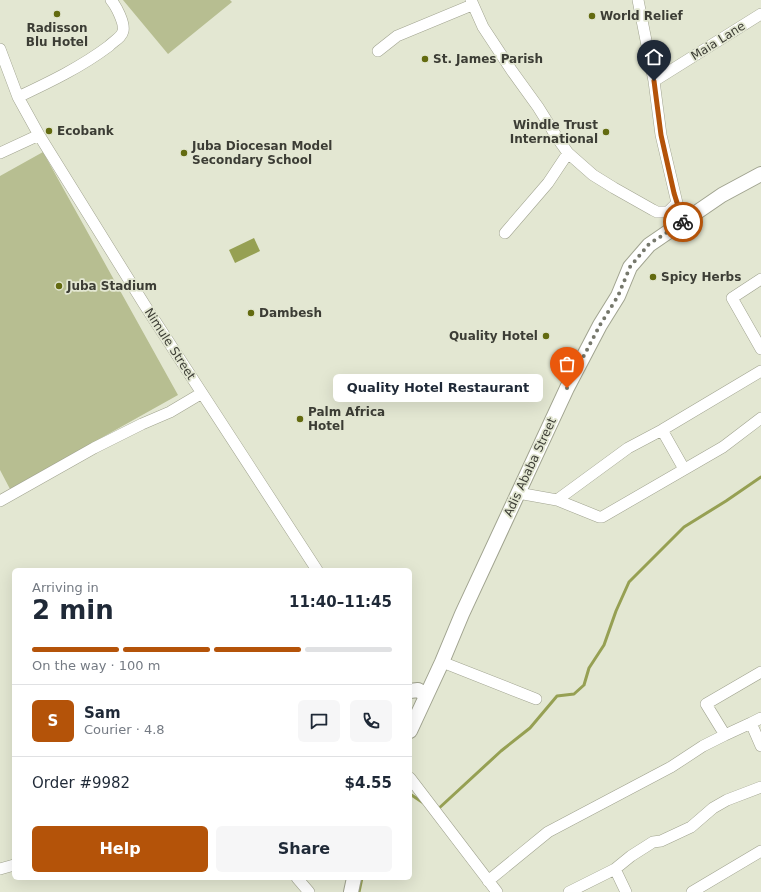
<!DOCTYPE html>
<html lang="en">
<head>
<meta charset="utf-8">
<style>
	:root { --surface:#fff; --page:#f6f6f7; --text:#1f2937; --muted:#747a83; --line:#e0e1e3; --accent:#b45309 }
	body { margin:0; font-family:"DejaVu Sans",sans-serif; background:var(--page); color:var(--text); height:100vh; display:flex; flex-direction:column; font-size:15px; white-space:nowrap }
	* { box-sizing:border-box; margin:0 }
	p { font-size:13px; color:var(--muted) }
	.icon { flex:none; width:22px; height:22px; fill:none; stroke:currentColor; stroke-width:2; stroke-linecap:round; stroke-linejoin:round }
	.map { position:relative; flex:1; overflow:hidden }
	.side { position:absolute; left:12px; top:568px; width:400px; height:312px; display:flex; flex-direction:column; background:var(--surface); border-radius:6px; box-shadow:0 4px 16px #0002 }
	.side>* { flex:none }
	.pin { position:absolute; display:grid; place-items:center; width:34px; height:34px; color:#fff; margin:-41px -17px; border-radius:50% 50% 50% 0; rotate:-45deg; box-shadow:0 0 4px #0007 }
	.pin .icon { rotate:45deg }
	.courier { position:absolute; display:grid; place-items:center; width:40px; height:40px; margin:-20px; border:3px solid #b45309; border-radius:50%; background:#fff; color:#222; box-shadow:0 1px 5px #0007 }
	.bubble { position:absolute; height:28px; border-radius:6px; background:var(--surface); box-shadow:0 4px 16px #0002; font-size:13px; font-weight:700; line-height:28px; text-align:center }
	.headline em { font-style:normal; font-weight:700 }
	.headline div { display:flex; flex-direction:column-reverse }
	.headline { display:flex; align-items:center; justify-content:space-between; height:68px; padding:0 20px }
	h1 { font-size:26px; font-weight:700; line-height:30px }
	.bar { display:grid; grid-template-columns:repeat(4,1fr); gap:6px 4px; align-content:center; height:48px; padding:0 20px }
	.bar i { height:5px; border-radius:3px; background:var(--line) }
	.bar .on { background:var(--accent) }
	.bar p { grid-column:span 4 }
	.line { display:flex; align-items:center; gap:10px; padding:0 20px; border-top:1px solid var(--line) }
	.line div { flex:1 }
	.round { display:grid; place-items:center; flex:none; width:42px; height:42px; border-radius:6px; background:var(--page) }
	.primary-button { display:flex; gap:8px; margin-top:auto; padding:8px 20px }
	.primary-button a { flex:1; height:46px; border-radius:6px; background:var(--accent); color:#fff; font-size:16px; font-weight:700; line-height:46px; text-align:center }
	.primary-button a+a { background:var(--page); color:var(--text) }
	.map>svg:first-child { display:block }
	.green { fill:#b7be91 }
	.water { fill:#96a053 }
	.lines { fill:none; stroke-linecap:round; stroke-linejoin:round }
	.stream { stroke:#96a053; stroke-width:3 }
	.minor-casing { stroke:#a0a38f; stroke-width:12 }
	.tertiary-casing { stroke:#a0a38f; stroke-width:16 }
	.minor { stroke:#fff; stroke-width:11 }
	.tertiary { stroke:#fff; stroke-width:14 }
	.done { stroke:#76786c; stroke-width:4; stroke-dasharray:0 7.2 }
	.route { stroke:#b45309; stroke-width:5 }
	.poi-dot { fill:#636b10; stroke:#e3e7d2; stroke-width:1.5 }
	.labels { text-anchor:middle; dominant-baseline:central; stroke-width:3.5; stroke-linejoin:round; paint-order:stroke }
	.poi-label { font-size:12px; font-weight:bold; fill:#3c3d35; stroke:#e3e7d2; text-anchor:start }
	.street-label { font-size:12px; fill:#3c3d35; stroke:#e3e7d2 }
</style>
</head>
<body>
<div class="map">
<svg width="761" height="892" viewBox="0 0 761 892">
	<rect width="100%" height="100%" fill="#e3e7d2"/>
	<!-- green -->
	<path class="green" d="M 123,0 L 230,0 L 232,2 L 168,54 Z
		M 43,152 L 178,395 L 10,489 L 0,470 L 0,176 Z"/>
	<!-- water -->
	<path class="water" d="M 254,238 L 260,251 L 235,263 L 229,250 Z"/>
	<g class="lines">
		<!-- stream -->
		<path class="stream" d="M 410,794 L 425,804
			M 437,810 L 501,751 L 530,728 L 557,696 L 574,694 L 584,685 L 589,668 L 604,645 L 616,611 L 629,582 L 684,527 L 726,501 L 761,477
			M 359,892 L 362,878"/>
		<defs>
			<path id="minor" d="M 471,0 L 483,27 L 512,71 L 538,107 L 558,139 L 568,153 L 593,175 L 614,188 L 653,210 L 657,212 L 668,212 L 677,203 L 661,135 L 654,81 L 638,0
				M 0,49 L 18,97 L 39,135 L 144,304 L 317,570
				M 378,51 L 397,36 L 472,5
				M 654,81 L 761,14
				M 18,97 C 50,82 81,67 109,46 C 114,41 122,37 123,31 C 125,23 116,6 111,0
				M 0,153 L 39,135
				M 505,233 L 548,183 L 568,153
				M 761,279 L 732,298 L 761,349
				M 662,430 L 684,469
				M 518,493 L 557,500 L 599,517 L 602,517 L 723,447 L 761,418
				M 557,500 L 628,448 L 662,430 L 761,371
				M 0,501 L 94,448 L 142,424 L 170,412 L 202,393
				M 442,662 L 536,699
				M 761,718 L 751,723 L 761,746
				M 725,735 L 706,704 L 761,672
				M 410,778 L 497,892
				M 0,869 L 14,865
				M 615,869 L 626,892
				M 297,878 L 309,892
				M 488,881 L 548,832 L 671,767 L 703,746 L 725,735 L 751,723
				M 569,892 L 615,869 L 631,856 L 653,842 L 661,841 L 691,827 L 713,808 L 727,800 L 761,787
				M 692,892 L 761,851"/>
			<path id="tertiary" d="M 410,691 L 418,690 L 426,695
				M 410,731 L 442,662 L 462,614 L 567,388 L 600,325 L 618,296 L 630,267 L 649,245 L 722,195 L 761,174
				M 351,892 L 354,878"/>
		</defs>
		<!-- minor casing -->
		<use href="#minor" class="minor-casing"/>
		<!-- tertiary casing -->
		<use href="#tertiary" class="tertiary-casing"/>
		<!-- minor -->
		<use href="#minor" class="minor"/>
		<!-- tertiary -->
		<use href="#tertiary" class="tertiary"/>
	</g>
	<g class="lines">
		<!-- done -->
		<path class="done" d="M 567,388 L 600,325 L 618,296 L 630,267 L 649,244 L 683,222"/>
		<!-- route -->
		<path class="route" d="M 654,81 L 661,135 L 674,193 L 683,222"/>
	</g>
	<!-- markers -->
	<g class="poi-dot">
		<circle cx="57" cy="14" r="4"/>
		<circle cx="592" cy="16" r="4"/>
		<circle cx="425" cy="59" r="4"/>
		<circle cx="49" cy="131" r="4"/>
		<circle cx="606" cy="132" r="4"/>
		<circle cx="184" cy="153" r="4"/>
		<circle cx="653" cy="277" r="4"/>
		<circle cx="59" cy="286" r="4"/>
		<circle cx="251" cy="313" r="4"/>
		<circle cx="546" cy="336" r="4"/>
		<circle cx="300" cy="419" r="4"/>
	</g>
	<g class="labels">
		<!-- poi labels -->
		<g class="poi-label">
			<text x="600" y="16">World Relief</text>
			<text x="57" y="28" text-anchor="middle">Radisson<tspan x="57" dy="14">Blu Hotel</tspan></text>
			<text x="433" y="59">St. James Parish</text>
			<text x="598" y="125" text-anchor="end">Windle Trust<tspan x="598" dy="14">International</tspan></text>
			<text x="57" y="131">Ecobank</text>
			<text x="192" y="146">Juba Diocesan Model<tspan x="192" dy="14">Secondary School</tspan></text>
			<text x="661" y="277">Spicy Herbs</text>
			<text x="67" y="286">Juba Stadium</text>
			<text x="259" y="313">Dambesh</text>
			<text x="538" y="336" text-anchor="end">Quality Hotel</text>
			<text x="308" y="412">Palm Africa<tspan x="308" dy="14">Hotel</tspan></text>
		</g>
		<!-- street labels -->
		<g class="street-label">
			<text transform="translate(718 41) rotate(-32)">Maia Lane</text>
			<text transform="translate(170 344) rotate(57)">Nimule Street</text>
			<text transform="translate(530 467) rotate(-65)">Adis Ababa Street</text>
		</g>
	</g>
</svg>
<div class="pin" style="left:567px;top:388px;background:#ea580c"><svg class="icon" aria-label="bag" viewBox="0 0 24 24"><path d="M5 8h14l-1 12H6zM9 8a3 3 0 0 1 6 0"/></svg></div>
<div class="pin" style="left:654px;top:81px;background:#1f2937"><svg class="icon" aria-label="home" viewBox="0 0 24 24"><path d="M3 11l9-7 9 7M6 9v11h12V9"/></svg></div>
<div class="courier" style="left:683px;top:222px"><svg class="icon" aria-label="bike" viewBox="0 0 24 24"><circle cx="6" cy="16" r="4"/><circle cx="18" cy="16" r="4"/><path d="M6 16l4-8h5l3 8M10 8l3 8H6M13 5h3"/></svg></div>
<div class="bubble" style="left:333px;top:374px;width:210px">Quality Hotel Restaurant</div>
<section class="side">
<div class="headline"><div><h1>2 min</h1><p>Arriving in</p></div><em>11:40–11:45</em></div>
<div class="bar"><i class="on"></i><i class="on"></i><i class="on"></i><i></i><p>On the way · 100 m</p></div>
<div class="line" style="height:72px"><b class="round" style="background:var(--accent);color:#fff">S</b><div><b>Sam</b><p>Courier · 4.8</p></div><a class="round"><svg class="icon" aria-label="chat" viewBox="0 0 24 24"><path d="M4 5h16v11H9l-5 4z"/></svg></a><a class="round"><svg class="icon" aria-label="phone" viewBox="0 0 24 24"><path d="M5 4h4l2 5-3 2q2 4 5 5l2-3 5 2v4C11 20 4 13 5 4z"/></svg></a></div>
<div class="line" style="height:52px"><div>Order #9982</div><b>$4.55</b></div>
<div class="primary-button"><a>Help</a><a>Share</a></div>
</section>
</div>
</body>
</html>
